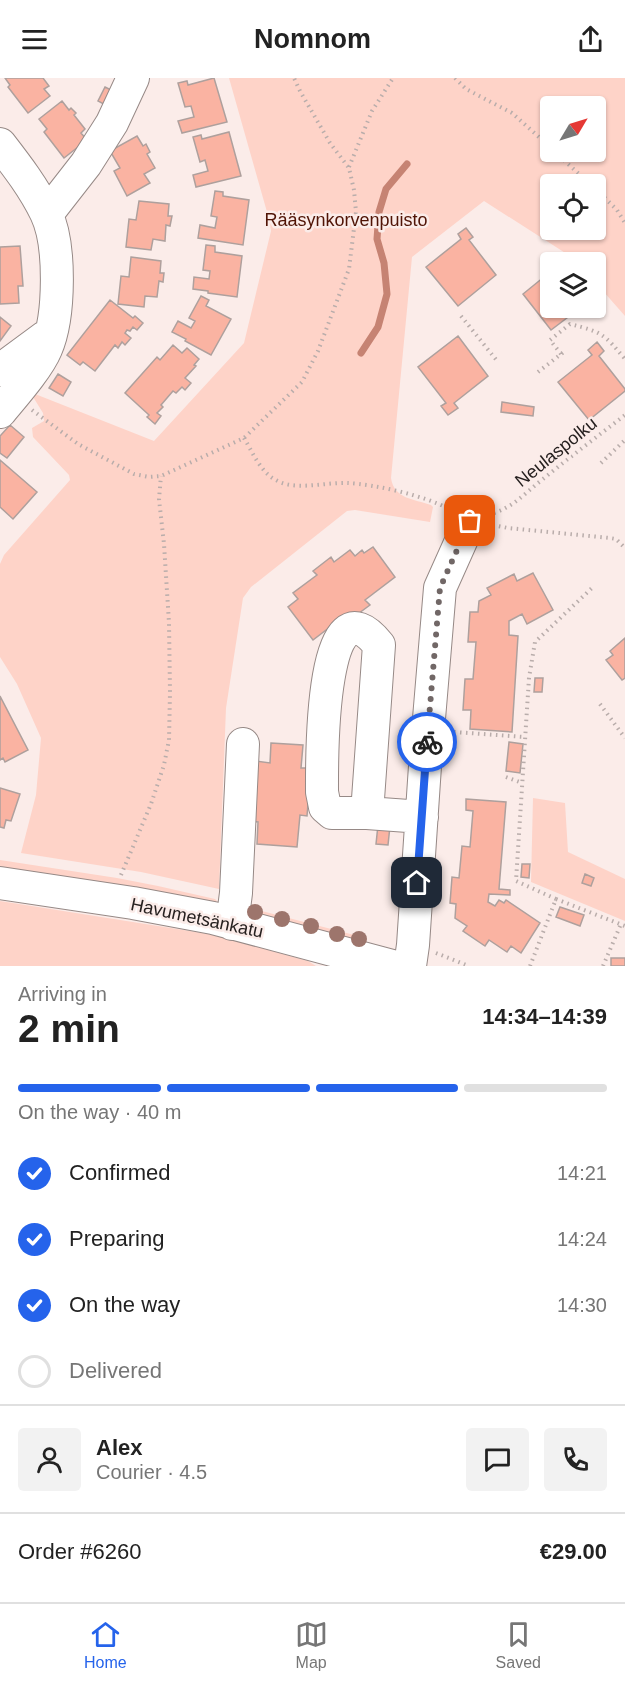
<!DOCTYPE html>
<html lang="en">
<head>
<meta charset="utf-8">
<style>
	:root { --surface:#fff; --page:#f2f2f2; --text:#222; --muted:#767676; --line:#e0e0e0; --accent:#2563eb }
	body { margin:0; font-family:Helvetica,sans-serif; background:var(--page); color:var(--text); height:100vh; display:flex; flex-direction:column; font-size:22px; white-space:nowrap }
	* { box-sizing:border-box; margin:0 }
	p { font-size:20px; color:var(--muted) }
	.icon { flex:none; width:33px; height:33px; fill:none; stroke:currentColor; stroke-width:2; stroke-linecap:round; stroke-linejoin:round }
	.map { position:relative; height:888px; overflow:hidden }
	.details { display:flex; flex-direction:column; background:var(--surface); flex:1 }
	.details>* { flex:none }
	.needle { width:39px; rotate:52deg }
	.tools { position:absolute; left:540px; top:18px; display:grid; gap:12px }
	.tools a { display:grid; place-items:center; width:66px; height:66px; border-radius:6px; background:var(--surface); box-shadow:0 2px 4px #0004; font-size:30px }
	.pin { position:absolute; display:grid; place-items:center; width:51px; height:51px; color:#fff; margin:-26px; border-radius:12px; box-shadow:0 3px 9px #0006 }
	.courier { position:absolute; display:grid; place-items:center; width:60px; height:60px; margin:-30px; border:4px solid #2563eb; border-radius:50%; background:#fff; color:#222; box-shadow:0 2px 8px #0007 }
	.summary em { font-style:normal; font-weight:700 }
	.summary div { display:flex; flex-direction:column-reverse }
	.summary { display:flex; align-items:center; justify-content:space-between; height:102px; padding:0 18px }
	h1 { font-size:39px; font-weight:700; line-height:45px }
	.bar { display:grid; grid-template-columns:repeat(4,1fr); gap:9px 6px; align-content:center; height:72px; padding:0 18px }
	.bar i { height:8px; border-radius:4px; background:var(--line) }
	.bar .active { background:var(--accent) }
	.bar p { grid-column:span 4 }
	.line { display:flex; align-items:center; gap:15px; padding:0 18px; border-top:2px solid var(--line) }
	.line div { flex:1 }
	.round { display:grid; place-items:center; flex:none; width:63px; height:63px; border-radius:6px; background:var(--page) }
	ol { padding:0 18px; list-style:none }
	li { display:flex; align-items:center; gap:18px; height:66px }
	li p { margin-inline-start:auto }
	li .icon { padding:6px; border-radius:50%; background:var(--accent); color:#fff; stroke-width:4 }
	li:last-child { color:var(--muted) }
	li i { width:33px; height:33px; border:3px solid var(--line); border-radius:50% }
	header { display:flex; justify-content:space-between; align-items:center; height:78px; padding:0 18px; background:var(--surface); font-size:27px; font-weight:700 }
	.tabs { display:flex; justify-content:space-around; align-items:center; height:84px; border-top:2px solid var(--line); background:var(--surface); font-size:16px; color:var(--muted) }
	.tabs a { display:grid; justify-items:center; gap:3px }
	.tabs .active { color:var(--accent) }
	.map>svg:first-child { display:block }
	.green { fill:#fed3c8; fill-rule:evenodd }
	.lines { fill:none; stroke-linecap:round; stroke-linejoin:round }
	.stream { stroke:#c68373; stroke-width:7 }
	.building { fill:#fab3a2; stroke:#aea09d; stroke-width:1.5 }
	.minor-casing { stroke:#968986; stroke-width:34 }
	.path { stroke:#b9adab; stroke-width:4; stroke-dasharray:1.5 4.5; stroke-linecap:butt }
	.minor { stroke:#fff; stroke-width:32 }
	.tree { fill:#9d756c }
	.done { stroke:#716766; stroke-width:6; stroke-dasharray:0 10.8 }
	.route { stroke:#2563eb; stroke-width:8 }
	.labels { text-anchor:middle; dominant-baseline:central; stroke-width:5; stroke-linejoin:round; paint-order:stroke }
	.park-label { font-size:18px; fill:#501406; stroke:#fbece9 }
	.street-label { font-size:18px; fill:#26201f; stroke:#fbece9 }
</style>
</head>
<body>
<header><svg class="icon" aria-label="menu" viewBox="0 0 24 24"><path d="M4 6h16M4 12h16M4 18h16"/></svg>Nomnom<svg class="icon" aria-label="share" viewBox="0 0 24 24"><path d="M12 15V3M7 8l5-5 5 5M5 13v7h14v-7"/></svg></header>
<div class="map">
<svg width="625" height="888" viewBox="0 0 625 888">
	<rect width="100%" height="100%" fill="#fbece9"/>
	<!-- green -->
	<path class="green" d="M 229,0 L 625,0 L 625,238 L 596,205 L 596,184 L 577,184 L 570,178 L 484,123 L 412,179 L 391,400 C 394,421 414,421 431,427 L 433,429 L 430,444 L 355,432 L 347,433 L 251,509 L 243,520 L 226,630 L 219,811 L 141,794 L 21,775 L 36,717 L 41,660 L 17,606 L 0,579 L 0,486 L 4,477 L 70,402 L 69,397 L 33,359 L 32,350 L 44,343 L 43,335 L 30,314 L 154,363 L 244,265 L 271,153 L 269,141 ZM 550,28 L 596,28 L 596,74 L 550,74 ZM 550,106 L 596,106 L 596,152 L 550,152 Z
		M 533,720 L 565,725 L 568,774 L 625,801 L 625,843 L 531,804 Z
		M 0,782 L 117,800 L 158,808 L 215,821 L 217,823 L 217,826 L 0,792 Z
		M 0,823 L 215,857 L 308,883 L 316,888 L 0,888 Z
		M 250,830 L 362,859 L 363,866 L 247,835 L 248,831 Z"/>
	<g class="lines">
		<!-- stream -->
		<path class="stream" d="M 361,275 L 378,249 L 387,216 L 384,185 L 377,161 L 379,134 L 386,111 L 407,86"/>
	</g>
	<!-- building -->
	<path class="building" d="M 5,0 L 43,0 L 49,8 L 44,11 L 50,18 L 28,35 L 8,9 L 10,7 Z
		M 214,0 L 227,44 L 182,55 L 178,43 L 194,39 L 191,28 L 185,29 L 178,5 L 187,3 L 188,7 Z
		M 105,9 L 119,16 L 111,30 L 98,23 Z
		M 62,23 L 69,32 L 71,30 L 76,35 L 74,37 L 85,51 L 81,55 L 87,62 L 64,80 L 44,54 L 47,51 L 39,41 Z
		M 229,54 L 241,98 L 196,109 L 193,97 L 208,93 L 205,82 L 200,84 L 193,59 L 201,57 L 202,61 Z
		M 137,58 L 143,68 L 146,66 L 150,74 L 147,76 L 155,90 L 144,96 L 150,105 L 127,118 L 114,93 L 120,90 L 110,73 Z
		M 215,113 L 223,114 L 223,118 L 249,122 L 243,167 L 198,160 L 200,147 L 215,150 L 217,139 L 211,138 Z
		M 139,123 L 169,126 L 168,138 L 172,138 L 170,148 L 166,147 L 165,163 L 153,161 L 151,172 L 126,169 L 129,141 L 136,142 Z
		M 466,150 L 473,159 L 469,162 L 496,197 L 458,228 L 426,189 L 461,161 L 458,156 Z
		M 206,167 L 215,168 L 215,174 L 242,178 L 237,219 L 208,215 L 208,213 L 193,211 L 194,199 L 209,201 L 210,193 L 203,192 Z
		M 20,168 L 23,208 L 18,208 L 19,225 L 0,226 L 0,169 Z
		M 561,177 L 567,184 L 551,184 Z
		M 131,179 L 161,183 L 160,195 L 164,195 L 163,204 L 159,203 L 157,219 L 145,218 L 144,229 L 118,226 L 121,198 L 129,199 Z
		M 550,194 L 550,230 L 580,230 L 551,252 L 523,216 Z
		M 201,218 L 209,222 L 206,228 L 231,241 L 211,277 L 185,263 L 186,261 L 172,254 L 178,243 L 191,250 L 195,243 L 189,240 Z
		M 110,222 L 133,240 L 135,238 L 143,245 L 137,252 L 133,249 L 130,253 L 127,252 L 125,255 L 131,260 L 125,267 L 122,264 L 118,270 L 115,267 L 95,293 L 83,284 L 80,287 L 67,277 Z
		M 0,239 L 11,248 L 0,263 Z
		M 458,258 L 488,298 L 454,325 L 458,330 L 448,337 L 441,328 L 446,325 L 418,289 Z
		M 597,264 L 604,273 L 599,278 L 625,311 L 625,313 L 589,342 L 558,304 L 592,277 L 588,272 Z
		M 173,267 L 182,275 L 187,270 L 199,281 L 194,287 L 196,288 L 185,300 L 191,305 L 185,312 L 182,309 L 176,315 L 173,313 L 161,327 L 163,329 L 157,335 L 161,338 L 155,346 L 147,339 L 149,337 L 125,315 L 157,279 L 160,282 Z
		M 58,296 L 71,304 L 63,318 L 49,310 Z
		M 502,324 L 534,329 L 533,338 L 501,334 Z
		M 10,347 L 24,359 L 7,380 L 0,375 L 0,358 Z
		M 0,382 L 37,414 L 13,441 L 0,429 Z
		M 373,469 L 395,499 L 365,522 L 370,527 L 351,541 L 347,536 L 313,562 L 288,529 L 298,521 L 293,515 L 317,497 L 313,493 L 331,479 L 334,484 L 350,472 L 355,478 L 362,472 L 364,475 Z
		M 533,495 L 553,532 L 527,546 L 522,536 L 509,543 L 509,557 L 518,558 L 512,654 L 470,651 L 471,632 L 463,632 L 465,601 L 473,601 L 476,564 L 468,564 L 470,534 L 478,534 L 479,523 L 491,517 L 487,510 L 514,496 L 517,503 Z
		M 625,560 L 625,600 L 622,602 L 606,582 L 613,577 L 610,573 Z
		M 535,600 L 543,600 L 542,614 L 534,614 Z
		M 0,618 L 28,672 L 5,684 L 3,680 L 0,682 Z
		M 509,664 L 523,666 L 520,695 L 506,693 Z
		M 271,665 L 303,667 L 301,690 L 310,690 L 314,727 L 308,726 L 307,738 L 300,737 L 297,769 L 257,766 L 258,744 L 251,743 L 256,683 L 270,685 Z
		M 0,710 L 20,716 L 11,743 L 6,742 L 4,750 L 0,749 Z
		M 466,721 L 506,724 L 499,811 L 510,812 L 510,817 L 489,816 L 488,824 L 495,828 L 499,822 L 504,825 L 506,822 L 540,845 L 521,875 L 511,868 L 507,874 L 489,862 L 485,868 L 463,853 L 467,848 L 455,840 L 456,826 L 450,825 L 452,799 L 459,800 L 462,768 L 470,769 L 473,733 L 466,732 Z
		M 378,747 L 390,748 L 388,767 L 376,766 Z
		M 522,786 L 530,786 L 529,800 L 521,799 Z
		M 585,796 L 594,800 L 591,808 L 582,805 Z
		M 560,829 L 584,837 L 580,848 L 556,839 Z
		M 611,880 L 625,880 L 625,888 L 611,888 Z"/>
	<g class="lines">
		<defs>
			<path id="minor" d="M 0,66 C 17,88 34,110 46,135 C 61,166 60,239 46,271 C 38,290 14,317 0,334
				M 47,136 L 86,86 L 112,45 L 133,0
				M 0,292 L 45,259
				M 367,735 L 332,735 L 325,729 L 322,714 C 322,690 319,492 379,567 L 367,735 L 422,739
				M 0,805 L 133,825 L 213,840 L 392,888
				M 232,846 L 236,815 L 243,666
				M 410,888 L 413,867 L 425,688 L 440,510 L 470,443"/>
		</defs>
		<!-- minor casing -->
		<use href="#minor" class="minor-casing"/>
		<!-- path -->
		<path class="path" d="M 455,0 L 466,11 L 512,35 L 550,69
			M 555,74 L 590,106
			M 349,89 L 372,33 L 393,0
			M 596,111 L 617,132 L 625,145
			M 461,238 L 498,284
			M 561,276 L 550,262 L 570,246 C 602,254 604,256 625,281
			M 538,294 L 565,273
			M 32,332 L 78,366 L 134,396 L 149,399 L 161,398 L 244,360 L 302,304 L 318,273 L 349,191 L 356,134 L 354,112 L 349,90 L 330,65 L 300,13 L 294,0
			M 244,360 C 252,373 260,393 274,401 C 294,414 324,404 347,405 C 374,406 426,418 449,431
			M 601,385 L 625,362
			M 494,435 C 515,428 526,414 543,401 C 570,379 598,358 625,337
			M 493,447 L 508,450 L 610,460 L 616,461 L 625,470
			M 600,626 L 625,660
			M 454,654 L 525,659
			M 506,699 L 522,705
			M 121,797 L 151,726 L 164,687 L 169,662 L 170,614 L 169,545 L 164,466 L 159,421 L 161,398
			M 556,821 L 516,803 L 529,600 L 535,564 L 593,509
			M 436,875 L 469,888
			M 530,888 L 556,821 L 625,848
			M 603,888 L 621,846"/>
		<!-- minor -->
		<use href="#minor" class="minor"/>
	</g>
	<!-- trees -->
	<g class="tree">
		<circle cx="255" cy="834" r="8"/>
		<circle cx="282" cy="841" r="8"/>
		<circle cx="311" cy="848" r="8"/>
		<circle cx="337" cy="856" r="8"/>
		<circle cx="359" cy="861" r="8"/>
	</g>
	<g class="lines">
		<!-- done -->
		<path class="done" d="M 427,664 L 440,510 L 470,443"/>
		<!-- route -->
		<path class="route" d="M 417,805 L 427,664"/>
	</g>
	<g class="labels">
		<!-- park labels -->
		<g class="park-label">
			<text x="346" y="142">Rääsynkorvenpuisto</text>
		</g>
		<!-- street labels -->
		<g class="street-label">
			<text transform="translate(556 374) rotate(-39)">Neulaspolku</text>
			<text transform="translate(197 840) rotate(12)">Havumetsänkatu</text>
		</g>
	</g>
</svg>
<div class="tools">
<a><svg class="needle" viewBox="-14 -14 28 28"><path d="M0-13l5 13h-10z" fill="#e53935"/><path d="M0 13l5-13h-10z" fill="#767676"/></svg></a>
<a><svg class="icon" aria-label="locate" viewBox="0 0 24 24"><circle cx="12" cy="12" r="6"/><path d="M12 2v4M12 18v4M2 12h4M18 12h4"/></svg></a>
<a><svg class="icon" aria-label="layers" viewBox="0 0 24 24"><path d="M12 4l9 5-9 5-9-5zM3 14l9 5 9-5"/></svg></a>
</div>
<div class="pin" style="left:470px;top:443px;background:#ea580c"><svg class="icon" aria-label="bag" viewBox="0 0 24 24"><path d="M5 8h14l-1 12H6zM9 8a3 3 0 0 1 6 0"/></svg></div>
<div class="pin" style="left:417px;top:805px;background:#1f2937"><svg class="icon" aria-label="home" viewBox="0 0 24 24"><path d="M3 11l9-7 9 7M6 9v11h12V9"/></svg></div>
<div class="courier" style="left:427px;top:664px"><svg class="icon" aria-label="bike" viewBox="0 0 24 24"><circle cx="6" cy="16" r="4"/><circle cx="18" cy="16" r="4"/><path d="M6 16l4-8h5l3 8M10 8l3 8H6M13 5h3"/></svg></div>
</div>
<section class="details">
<div class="summary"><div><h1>2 min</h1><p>Arriving in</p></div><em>14:34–14:39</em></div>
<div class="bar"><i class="active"></i><i class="active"></i><i class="active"></i><i></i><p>On the way · 40 m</p></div>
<ol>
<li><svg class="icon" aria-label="check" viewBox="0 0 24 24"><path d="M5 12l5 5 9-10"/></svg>Confirmed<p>14:21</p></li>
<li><svg class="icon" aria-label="check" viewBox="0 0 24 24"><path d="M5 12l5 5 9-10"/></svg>Preparing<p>14:24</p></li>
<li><svg class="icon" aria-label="check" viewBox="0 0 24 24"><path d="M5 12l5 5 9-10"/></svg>On the way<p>14:30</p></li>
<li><i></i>Delivered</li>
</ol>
<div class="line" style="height:108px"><a class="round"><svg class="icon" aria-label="person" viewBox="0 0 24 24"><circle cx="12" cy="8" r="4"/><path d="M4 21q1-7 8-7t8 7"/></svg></a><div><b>Alex</b><p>Courier · 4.5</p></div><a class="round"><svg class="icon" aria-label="chat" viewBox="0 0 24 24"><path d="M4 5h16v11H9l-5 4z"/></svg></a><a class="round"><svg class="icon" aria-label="phone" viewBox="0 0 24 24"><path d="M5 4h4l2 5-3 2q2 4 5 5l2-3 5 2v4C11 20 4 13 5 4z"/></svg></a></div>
<div class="line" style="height:78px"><div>Order #6260</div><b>€29.00</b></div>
</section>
<nav class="tabs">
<a class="active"><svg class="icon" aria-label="home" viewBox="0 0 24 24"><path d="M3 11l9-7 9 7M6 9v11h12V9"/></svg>Home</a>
<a><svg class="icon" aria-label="map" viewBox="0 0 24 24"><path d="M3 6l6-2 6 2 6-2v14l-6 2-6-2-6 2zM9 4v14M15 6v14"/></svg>Map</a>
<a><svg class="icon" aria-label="saved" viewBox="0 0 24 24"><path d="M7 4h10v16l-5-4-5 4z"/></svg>Saved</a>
</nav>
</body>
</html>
